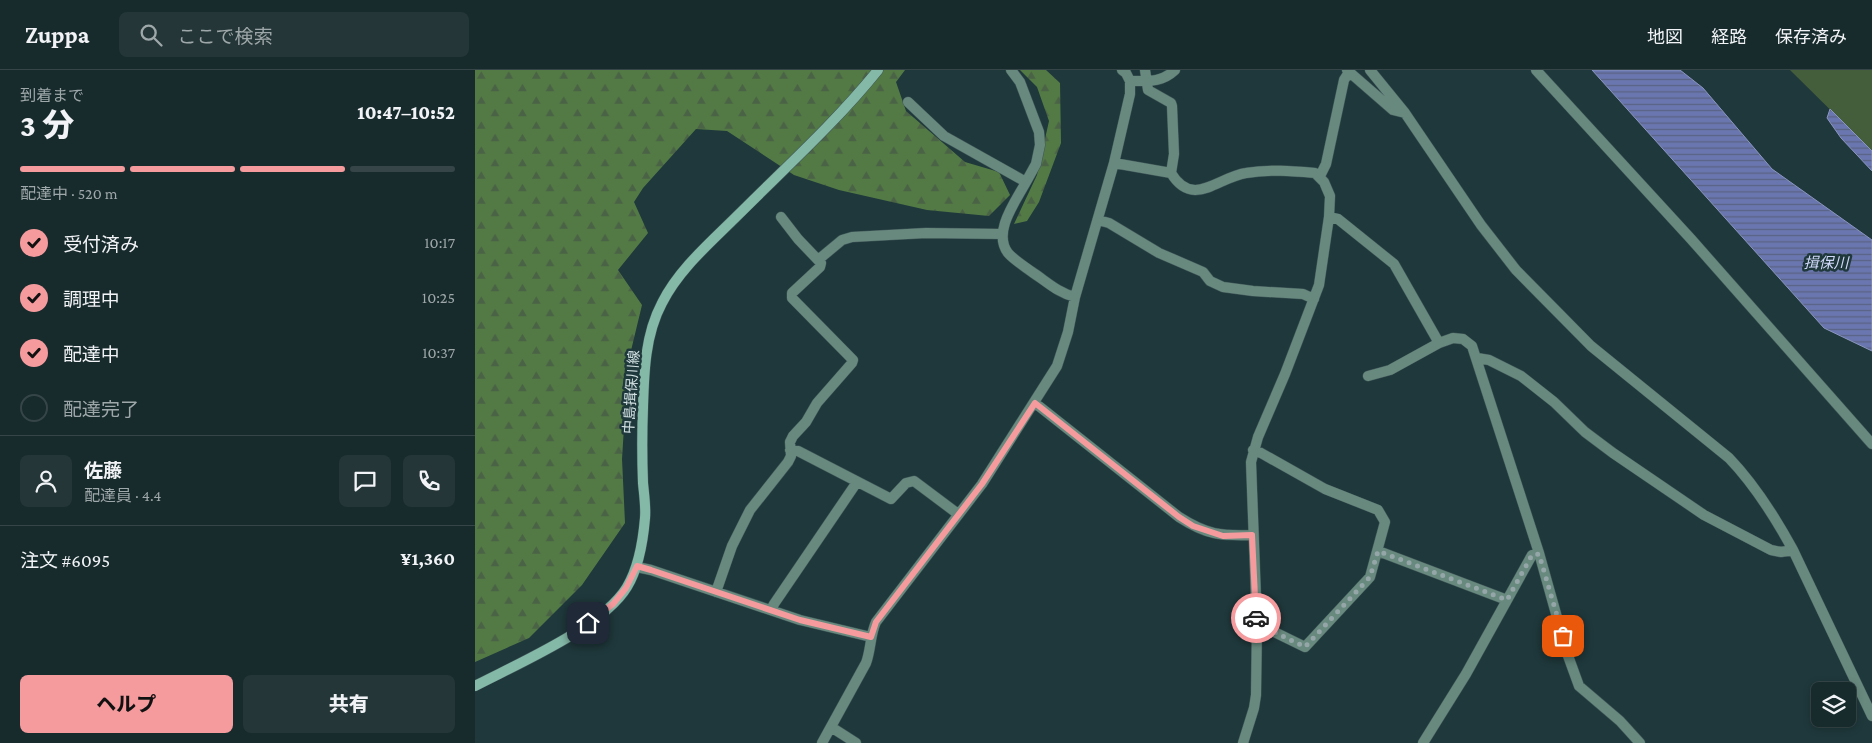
<!DOCTYPE html>
<html lang="ja">
<head>
<meta charset="utf-8">
<style>
	:root { --surface:#172a2c; --page:#243638; --text:#f1f3f6; --muted:#9ea7a9; --line:#364648; --accent:#f59b9e }
	body { margin:0; font-family:"Crimson Pro","Noto Sans JP",serif; background:var(--page); color:var(--text); height:100vh; display:flex; flex-direction:column; font-size:19px; white-space:nowrap }
	* { box-sizing:border-box; margin:0 }
	p { font-size:16px; color:var(--muted) }
	.icon { flex:none; width:28px; height:28px; fill:none; stroke:currentColor; stroke-width:2; stroke-linecap:round; stroke-linejoin:round }
	.map { position:relative; flex:1; overflow:hidden }
	.sheet { display:flex; flex-direction:column; background:var(--surface); width:475px }
	.sheet>* { flex:none }
	.fabs { position:absolute; left:1336px; top:612px; display:grid; gap:10px }
	.fabs a { display:grid; place-items:center; width:45px; height:45px; border-radius:8px; background:var(--surface); box-shadow:0 2px 8px #0003,0 0 0 1px var(--line); font-size:25px }
	.pin { position:absolute; display:grid; place-items:center; width:42px; height:42px; color:#fff; margin:-21px; border-radius:10px; box-shadow:0 2px 8px #0006 }
	.courier { position:absolute; display:grid; place-items:center; width:50px; height:50px; margin:-25px; border:4px solid #f59b9e; border-radius:50%; background:#fff; color:#222; box-shadow:0 1px 6px #0007 }
	.overview em { font-style:normal; font-weight:800 }
	.overview div { display:flex; flex-direction:column-reverse }
	.overview { display:flex; align-items:center; justify-content:space-between; height:85px; padding:0 20px }
	h1 { font-size:32px; font-weight:800; line-height:38px }
	.bar { display:grid; grid-template-columns:repeat(4,1fr); gap:8px 5px; align-content:center; height:60px; padding:0 20px }
	.bar i { height:6px; border-radius:4px; background:var(--line) }
	.bar .current { background:var(--accent) }
	.bar p { grid-column:span 4 }
	.line { display:flex; align-items:center; gap:12px; padding:0 20px; border-top:1px solid var(--line) }
	.line div { flex:1 }
	.round { display:grid; place-items:center; flex:none; width:52px; height:52px; border-radius:8px; background:var(--page) }
	ol { padding:0 20px; list-style:none }
	li { display:flex; align-items:center; gap:15px; height:55px }
	li p { margin-inline-start:auto }
	li .icon { padding:5px; border-radius:50%; background:var(--accent); color:#111; stroke-width:4 }
	li:last-child { color:var(--muted) }
	li i { width:28px; height:28px; border:2px solid var(--line); border-radius:50% }
	.button { display:flex; gap:10px; margin-top:auto; padding:10px 20px }
	.button a { flex:1; height:58px; border-radius:8px; background:var(--accent); color:#111; font-size:20px; font-weight:800; line-height:58px; text-align:center }
	.button a+a { background:var(--page); color:var(--text) }
	header { display:flex; align-items:center; gap:30px; box-sizing:border-box; height:70px; padding:0 25px; background:var(--surface); border-bottom:1px solid var(--line) }
	header strong { font-size:24px }
	nav { display:flex; gap:28px; margin-inline-start:auto; font-size:18px }
	.search { width:350px; height:45px; background:var(--page); display:flex; align-items:center; gap:12px; box-sizing:border-box; padding:0 18px; border-radius:8px; color:var(--muted); font-size:19px }
	main { display:flex; flex:1; min-height:0 }
	.map>svg:first-child { display:block }
	.green { fill:#445e3b }
	.forest { fill:url(#forest-firs) }
	.water { fill:url(#water-rules); stroke:#8a96bf }
	.lines { fill:none; stroke-linecap:round; stroke-linejoin:round }
	.street-casing { stroke:#405759; stroke-width:11 }
	.secondary-casing { stroke:#405759; stroke-width:11 }
	.street { stroke:#68897e; stroke-width:10 }
	.secondary { stroke:#84b9a8; stroke-width:10 }
	.done { stroke:#95a6a9; stroke-width:5; stroke-dasharray:0 9 }
	.route { stroke:#f59b9e; stroke-width:6 }
	.labels { text-anchor:middle; dominant-baseline:central; stroke-width:5; stroke-linejoin:round; paint-order:stroke }
	.street-label { font-size:14px; fill:#d4e2e4; stroke:#1f383b }
	.water-label { font-size:15px; font-style:italic; fill:#d0d8fa; stroke:#1f383b }
</style>
</head>
<body>
<header>
<strong>Zuppa</strong>
<div class="search"><svg class="icon" aria-label="search" viewBox="0 0 24 24"><circle cx="10" cy="10" r="6"/><path d="M15 15l6 6"/></svg>ここで検索</div>
<nav><a>地図</a><a>経路</a><a>保存済み</a></nav>
</header>
<main>
<section class="sheet">
<div class="overview"><div><h1>3 分</h1><p>到着まで</p></div><em>10:47–10:52</em></div>
<div class="bar"><i class="current"></i><i class="current"></i><i class="current"></i><i></i><p>配達中 · 520 m</p></div>
<ol>
<li><svg class="icon" aria-label="check" viewBox="0 0 24 24"><path d="M5 12l5 5 9-10"/></svg>受付済み<p>10:17</p></li>
<li><svg class="icon" aria-label="check" viewBox="0 0 24 24"><path d="M5 12l5 5 9-10"/></svg>調理中<p>10:25</p></li>
<li><svg class="icon" aria-label="check" viewBox="0 0 24 24"><path d="M5 12l5 5 9-10"/></svg>配達中<p>10:37</p></li>
<li><i></i>配達完了</li>
</ol>
<div class="line" style="height:90px"><a class="round"><svg class="icon" aria-label="person" viewBox="0 0 24 24"><circle cx="12" cy="8" r="4"/><path d="M4 21q1-7 8-7t8 7"/></svg></a><div><b>佐藤</b><p>配達員 · 4.4</p></div><a class="round"><svg class="icon" aria-label="chat" viewBox="0 0 24 24"><path d="M4 5h16v11H9l-5 4z"/></svg></a><a class="round"><svg class="icon" aria-label="phone" viewBox="0 0 24 24"><path d="M5 4h4l2 5-3 2q2 4 5 5l2-3 5 2v4C11 20 4 13 5 4z"/></svg></a></div>
<div class="line" style="height:65px"><div>注文 #6095</div><b>¥1,360</b></div>
<div class="button"><a>ヘルプ</a><a>共有</a></div>
</section>
<div class="map">
<svg width="1397" height="673" viewBox="0 0 1397 673">
	<defs>
		<pattern id="forest-firs" width="22" height="20" patternUnits="userSpaceOnUse" patternTransform="scale(1.25)"><rect width="22" height="20" fill="#537a45"/><path d="M5 1l3.5 6h-7zM16 11l3.5 6h-7z" fill="#4a6245"/></pattern>
		<pattern id="water-rules" width="6" height="5" patternUnits="userSpaceOnUse" patternTransform="scale(1.25)"><rect width="6" height="5" fill="#6a76af"/><path d="M0 2.5h6" fill="none" stroke="#596284"/></pattern>
	</defs>
	<rect width="100%" height="100%" fill="#1f383b"/>
	<!-- green -->
	<path class="green" d="M 1315,0 L 1397,0 L 1397,81 Z"/>
	<!-- forest -->
	<path class="forest" d="M 0,0 L 430,0 L 421,12 L 431,41 L 490,92 L 524,102 L 535,125 L 514,146 L 452,140 L 364,120 L 319,105 L 252,61 L 221,59 L 168,118 L 159,132 L 173,163 L 143,200 L 167,235 L 153,293 L 147,389 L 150,453 L 107,515 L 54,568 L 0,592 Z
		M 545,0 L 571,0 L 585,13 L 586,73 L 564,132 L 552,151 L 539,154 L 562,105 L 574,51 L 562,17 Z"/>
	<!-- water -->
	<path class="water" d="M 1117,0 L 1205,0 L 1228,18 L 1297,99 L 1397,170 L 1397,281 L 1349,258 Z
		M 1355,39 L 1397,81 L 1397,101 L 1366,68 L 1352,48 Z"/>
	<g class="lines">
		<defs>
			<path id="street" d="M 536,0 L 545,12 L 564,62 L 565,75 L 561,94 L 551,112
				M 670,0 L 673,20 L 696,33 L 697,36 L 699,84 L 696,103
				M 872,0 L 918,40 L 930,43
				M 895,0 L 930,43 L 1006,155 L 1041,200 L 1116,276 L 1254,388 C 1280,415 1300,447 1318,480 L 1397,646
				M 1061,0 L 1216,169 L 1397,374
				M 655,11 C 673,11 686,13 700,0
				M 433,32 L 469,66 L 551,112 C 541,131 517,162 533,183 C 539,190 549,196 557,202 C 571,211 583,223 600,227
				M 639,93 L 696,103 C 718,139 743,107 771,103 C 794,99 817,101 840,103 L 849,112 L 855,126 L 854,147 L 844,215 L 810,304 L 783,367 L 776,392 L 782,555 L 781,625 L 779,638 L 768,673
				M 845,106 L 851,94 L 869,10 L 874,2
				M 306,147 L 323,169 L 343,190 L 367,170 L 377,167 L 451,163 L 527,164
				M 854,147 L 863,149 L 919,194 L 964,273
				M 623,150 L 634,153 L 684,183 L 728,202 L 735,211 L 748,217 L 778,221 L 828,224 L 839,229
				M 1002,288 L 1014,290 L 1046,306 L 1079,332 L 1110,362 L 1138,383 L 1229,445 L 1296,480 L 1306,482 L 1318,480
				M 893,306 L 915,300 L 964,273 L 978,268 L 988,269 L 997,276 L 1064,483 L 1092,583 L 1104,616 L 1145,651 L 1165,673
				M 560,333 L 704,447 C 732,465 746,466 777,465
				M 315,380 L 323,381 L 416,429 L 431,413 L 439,411 L 483,444
				M 778,380 L 786,383 L 850,419 L 903,440 L 910,452 L 895,507 L 830,577 L 787,556 L 782,555
				M 903,481 L 1032,530
				M 162,497 L 176,500 L 325,550 L 396,567
				M 241,522 L 257,476 L 275,440 L 313,392 L 316,386 L 315,372 L 318,366 L 331,352 L 342,333 L 377,293 L 378,290 L 317,228 L 317,223 L 345,197 L 346,193 L 343,190
				M 296,540 L 299,534 L 382,412
				M 356,657 L 381,673
				M 347,673 L 391,593 C 396,580 395,565 401,552 L 507,414 L 582,296 L 593,262 L 600,227 L 639,93 L 655,24 L 655,11 L 651,3 L 647,0
				M 948,673 L 991,604 L 1057,485 L 1064,483"/>
			<path id="secondary" d="M 0,616 C 42,594 128,557 152,517 C 164,497 168,472 170,448 C 171,437 169,424 168,413 C 167,387 167,362 168,337 C 169,302 170,265 187,233 C 204,199 236,172 262,146 C 310,98 361,52 403,0"/>
		</defs>
		<!-- street casing -->
		<use href="#street" class="street-casing"/>
		<!-- secondary casing -->
		<use href="#secondary" class="secondary-casing"/>
		<!-- street -->
		<use href="#street" class="street"/>
		<!-- secondary -->
		<use href="#secondary" class="secondary"/>
	</g>
	<g class="lines">
		<!-- done -->
		<path class="done" d="M 781,548 L 782,555 L 787,556 L 830,577 L 895,507 L 903,481 L 1032,530 L 1057,485 L 1064,484 L 1088,566"/>
		<!-- route -->
		<path class="route" d="M 113,553 L 138,534 L 151,518 L 162,496 L 176,500 L 325,550 L 396,567 L 401,552 L 507,414 L 560,333 L 704,447 L 718,456 L 748,466 L 777,465 L 781,548"/>
	</g>
	<g class="labels">
		<!-- street labels -->
		<g class="street-label">
			<text transform="translate(156 322) rotate(-86)">中島揖保川線</text>
		</g>
		<!-- water labels -->
		<g class="water-label">
			<text x="1351" y="193">揖保川</text>
		</g>
	</g>
</svg>
<div class="fabs">
<a><svg class="icon" aria-label="layers" viewBox="0 0 24 24"><path d="M12 4l9 5-9 5-9-5zM3 14l9 5 9-5"/></svg></a>
</div>
<div class="pin" style="left:1088px;top:566px;background:#ea580c"><svg class="icon" aria-label="bag" viewBox="0 0 24 24"><path d="M5 8h14l-1 12H6zM9 8a3 3 0 0 1 6 0"/></svg></div>
<div class="pin" style="left:113px;top:553px;background:#1f2937"><svg class="icon" aria-label="home" viewBox="0 0 24 24"><path d="M3 11l9-7 9 7M6 9v11h12V9"/></svg></div>
<div class="courier" style="left:781px;top:548px"><svg class="icon" aria-label="car" viewBox="0 0 24 24"><path d="M5 17H2v-5l4-1 3-4h7l3 4 3 1v5h-3M9 17h6M6 11h13"/><circle cx="7" cy="17" r="2"/><circle cx="17" cy="17" r="2"/></svg></div>
</div>
</main>
</body>
</html>
